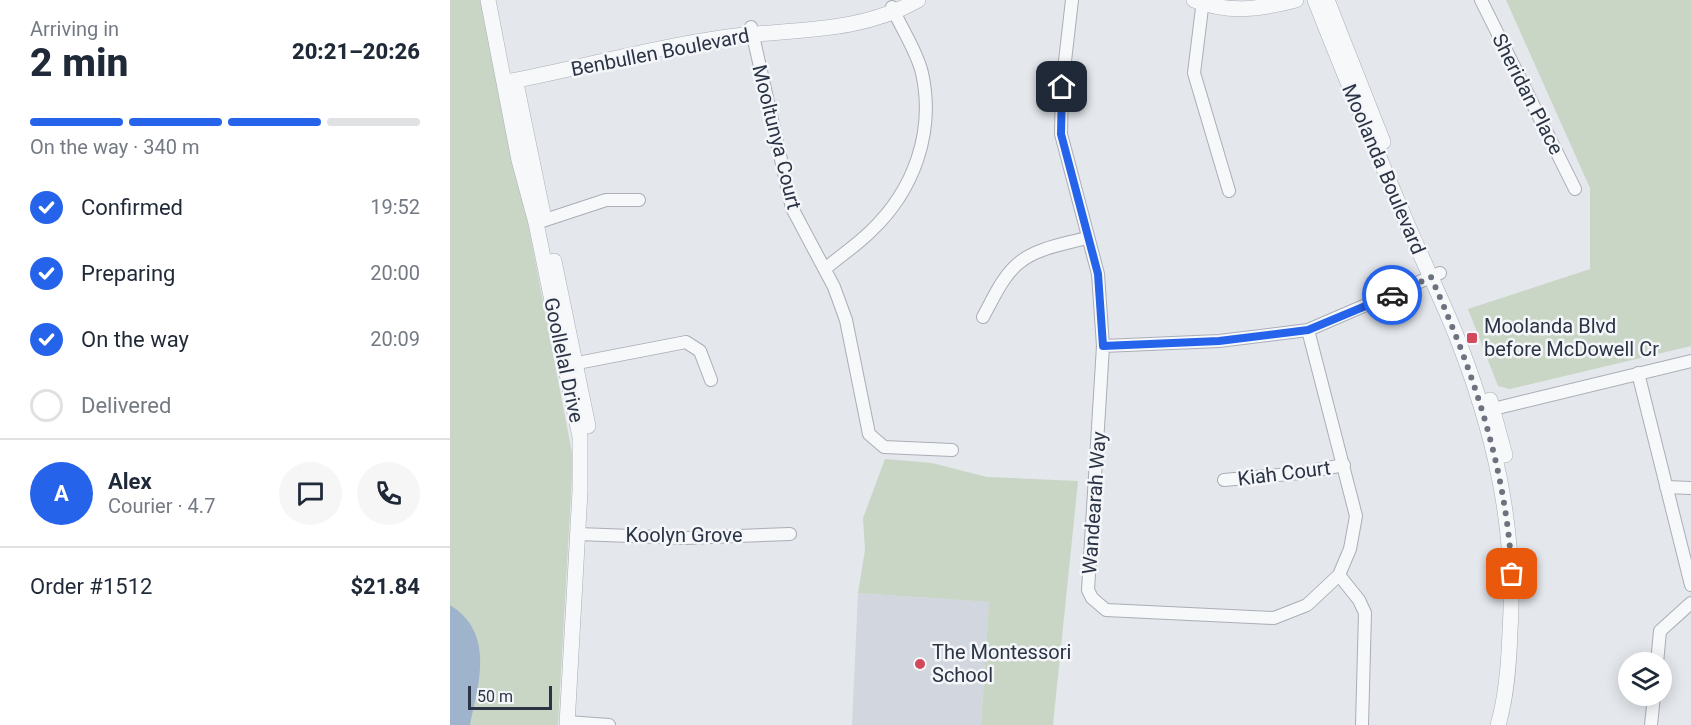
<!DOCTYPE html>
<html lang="en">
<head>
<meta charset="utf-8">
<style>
	:root { --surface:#fff; --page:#f6f6f7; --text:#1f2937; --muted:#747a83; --line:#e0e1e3; --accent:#2563eb }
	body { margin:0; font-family:Roboto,sans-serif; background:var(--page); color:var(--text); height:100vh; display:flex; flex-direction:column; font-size:22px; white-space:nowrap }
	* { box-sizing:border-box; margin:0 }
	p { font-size:20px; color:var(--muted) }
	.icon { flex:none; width:33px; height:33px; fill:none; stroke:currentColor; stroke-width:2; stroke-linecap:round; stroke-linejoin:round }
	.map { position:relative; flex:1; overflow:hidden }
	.side { display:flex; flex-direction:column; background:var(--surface); width:450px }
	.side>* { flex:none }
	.controls { position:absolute; left:1168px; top:652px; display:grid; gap:12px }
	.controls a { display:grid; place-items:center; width:54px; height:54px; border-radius:50%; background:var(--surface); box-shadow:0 3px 15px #0003; font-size:30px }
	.scale { position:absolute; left:18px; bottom:15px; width:84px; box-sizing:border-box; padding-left:6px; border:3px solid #2b3445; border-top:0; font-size:16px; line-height:21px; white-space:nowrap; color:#2b3445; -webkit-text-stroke:4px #f4f6f9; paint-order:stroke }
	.pin { position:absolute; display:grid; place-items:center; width:51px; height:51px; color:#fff; margin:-26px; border-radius:12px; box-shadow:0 3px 9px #0006 }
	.courier { position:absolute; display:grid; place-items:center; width:60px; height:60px; margin:-30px; border:4px solid #2563eb; border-radius:50%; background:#fff; color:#222; box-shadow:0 2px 8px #0007 }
	.summary em { font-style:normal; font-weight:800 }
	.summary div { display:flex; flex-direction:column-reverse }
	.summary { display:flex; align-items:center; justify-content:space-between; height:102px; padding:0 30px }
	h1 { font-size:39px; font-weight:800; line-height:45px }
	.bar { display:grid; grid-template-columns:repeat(4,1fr); gap:9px 6px; align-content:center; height:72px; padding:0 30px }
	.bar i { height:8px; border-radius:4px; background:var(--line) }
	.bar .selected { background:var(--accent) }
	.bar p { grid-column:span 4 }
	.line { display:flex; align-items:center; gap:15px; padding:0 30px; border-top:2px solid var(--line) }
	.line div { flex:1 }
	.round { display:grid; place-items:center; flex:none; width:63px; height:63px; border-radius:32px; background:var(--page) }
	ol { padding:0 30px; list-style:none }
	li { display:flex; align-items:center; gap:18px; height:66px }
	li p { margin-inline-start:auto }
	li .icon { padding:6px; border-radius:50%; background:var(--accent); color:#fff; stroke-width:4 }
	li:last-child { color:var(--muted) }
	li i { width:33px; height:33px; border:3px solid var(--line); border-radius:50% }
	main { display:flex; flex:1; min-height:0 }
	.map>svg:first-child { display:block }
	.built { fill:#d2d6de }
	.green { fill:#c9d6c5 }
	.water { fill:#9fb4cc }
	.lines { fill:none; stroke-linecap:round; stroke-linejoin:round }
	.minor-casing { stroke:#a9aeb7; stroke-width:14 }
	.tertiary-casing { stroke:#a9aeb7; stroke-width:16 }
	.minor { stroke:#f7f8fa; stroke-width:12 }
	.tertiary { stroke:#f7f8fa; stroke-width:15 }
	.done { stroke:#6c737f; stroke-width:6; stroke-dasharray:0 10.8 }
	.route { stroke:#2563eb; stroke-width:8 }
	.poi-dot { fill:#d1495b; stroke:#f4f6f9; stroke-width:2 }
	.labels { text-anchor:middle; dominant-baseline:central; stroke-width:5; stroke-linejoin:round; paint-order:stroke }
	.street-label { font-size:20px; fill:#2b3445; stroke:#f4f6f9 }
	.poi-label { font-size:20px; fill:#2b3445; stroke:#f4f6f9; text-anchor:start }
</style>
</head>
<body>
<main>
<section class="side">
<div class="summary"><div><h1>2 min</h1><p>Arriving in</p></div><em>20:21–20:26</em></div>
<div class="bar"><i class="selected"></i><i class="selected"></i><i class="selected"></i><i></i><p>On the way · 340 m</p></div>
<ol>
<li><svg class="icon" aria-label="check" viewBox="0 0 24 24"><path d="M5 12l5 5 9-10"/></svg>Confirmed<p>19:52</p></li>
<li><svg class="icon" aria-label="check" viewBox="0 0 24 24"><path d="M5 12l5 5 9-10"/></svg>Preparing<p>20:00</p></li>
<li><svg class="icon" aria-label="check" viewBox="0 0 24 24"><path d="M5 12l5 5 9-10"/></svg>On the way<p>20:09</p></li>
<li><i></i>Delivered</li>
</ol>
<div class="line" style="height:108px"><b class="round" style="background:var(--accent);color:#fff">A</b><div><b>Alex</b><p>Courier · 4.7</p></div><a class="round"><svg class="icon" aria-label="chat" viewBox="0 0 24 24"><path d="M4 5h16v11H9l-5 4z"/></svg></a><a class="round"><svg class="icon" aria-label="phone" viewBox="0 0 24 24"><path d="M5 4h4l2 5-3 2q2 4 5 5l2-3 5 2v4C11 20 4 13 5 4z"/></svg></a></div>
<div class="line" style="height:78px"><div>Order #1512</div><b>$21.84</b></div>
</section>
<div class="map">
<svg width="1241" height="725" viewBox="0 0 1241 725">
	<rect width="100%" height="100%" fill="#e4e7ec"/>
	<!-- built -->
	<path class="built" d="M 408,593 L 539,602 L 531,725 L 402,725 Z"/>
	<!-- green -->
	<path class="green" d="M 0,0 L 35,0 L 123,458 L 108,725 L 0,725 Z
		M 1056,0 L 1241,0 L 1241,346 L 1060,389 L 1048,386 L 1018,309 L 1140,269 L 1140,188 Z
		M 435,459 L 482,463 L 537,477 L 628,481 L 603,725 L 531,725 L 539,602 L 408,593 L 415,550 L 413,518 Z"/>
	<!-- water -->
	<path class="water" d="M 0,605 C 45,633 29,683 20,725 L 0,725 Z"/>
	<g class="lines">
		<defs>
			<path id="minor" d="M 622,0 L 612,87 L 611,134 L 648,274 L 653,346 L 638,590 L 642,598 L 656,610 L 824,618 L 857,605 L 889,575 L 900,549 L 906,516 L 858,330
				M 753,0 L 744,73 L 779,191
				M 1031,0 L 1125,189
				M 301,27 L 342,208 L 384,287 L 396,320 L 419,434 L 434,447 L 502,450
				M 86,223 L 156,200 L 189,200
				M 375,269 C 390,256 407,245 421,231 C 464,190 485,132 472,73 C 467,51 451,28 442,7
				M 533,317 C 543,299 553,275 570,262 C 587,248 615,244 636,238
				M 653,346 L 769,341 L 858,330 L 990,273
				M 117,365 L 236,342 L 250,351 L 261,380
				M 1188,373 L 1241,585
				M 1035,411 L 1241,361
				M 774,480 L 850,473 L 894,465
				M 1216,487 L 1241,488
				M 128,534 L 235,538 L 340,534
				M 889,575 L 909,600 L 915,613 L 912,725
				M 1207,663 L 1210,631 L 1241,603
				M 117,722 L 159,725
				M 1201,725 L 1204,696"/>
			<path id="tertiary" d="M 38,0 L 69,160 L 86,223 L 130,437 L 130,491 L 117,725
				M 744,0 C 780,14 810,9 846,0
				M 865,0 C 893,72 923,143 953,214 C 969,253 988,291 1004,330 C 1043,427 1067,526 1060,631 C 1059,662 1057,695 1048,725
				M 877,0 L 933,142
				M 56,82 C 128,69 199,48 271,38 C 338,28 407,35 468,0
				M 67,88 L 93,214
				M 104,261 L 138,426
				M 1040,400 L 1055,455"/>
		</defs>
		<!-- minor casing -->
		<use href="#minor" class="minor-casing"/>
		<!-- tertiary casing -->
		<use href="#tertiary" class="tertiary-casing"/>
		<!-- minor -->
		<use href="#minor" class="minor"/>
		<!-- tertiary -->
		<use href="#tertiary" class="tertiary"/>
	</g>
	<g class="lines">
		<!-- done -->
		<path class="done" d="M 942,295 L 981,277 C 1024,373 1056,468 1062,574"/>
		<!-- route -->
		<path class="route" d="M 612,87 L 611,134 L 648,274 L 653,346 L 769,341 L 858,330 L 942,295"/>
	</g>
	<!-- markers -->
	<g class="poi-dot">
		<rect x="1016" y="332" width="12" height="12" rx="3"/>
		<circle cx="470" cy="664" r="6"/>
	</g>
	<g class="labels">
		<!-- street labels -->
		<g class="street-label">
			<text transform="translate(210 52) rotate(-11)">Benbullen Boulevard</text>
			<text transform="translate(1078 94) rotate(63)">Sheridan Place</text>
			<text transform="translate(327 137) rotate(76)">Mooltunya Court</text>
			<text transform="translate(934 169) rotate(67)">Moolanda Boulevard</text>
			<text transform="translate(114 360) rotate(78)">Goollelal Drive</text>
			<text transform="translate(834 473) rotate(-7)">Kiah Court</text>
			<text transform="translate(644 503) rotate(-86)">Wandearah Way</text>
			<text x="234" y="535">Koolyn Grove</text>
		</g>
		<!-- poi labels -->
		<g class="poi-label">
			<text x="1034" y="326">Moolanda Blvd<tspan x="1034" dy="23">before McDowell Cr</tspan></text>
			<text x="482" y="652">The Montessori<tspan x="482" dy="23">School</tspan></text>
		</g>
	</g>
</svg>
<div class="controls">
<a><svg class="icon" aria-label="layers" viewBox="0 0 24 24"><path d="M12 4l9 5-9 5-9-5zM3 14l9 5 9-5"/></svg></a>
</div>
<div class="scale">50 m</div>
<div class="pin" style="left:1062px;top:574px;background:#ea580c"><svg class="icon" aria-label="bag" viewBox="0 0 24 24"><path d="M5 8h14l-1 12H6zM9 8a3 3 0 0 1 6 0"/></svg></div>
<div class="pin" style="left:612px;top:87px;background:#1f2937"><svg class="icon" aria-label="home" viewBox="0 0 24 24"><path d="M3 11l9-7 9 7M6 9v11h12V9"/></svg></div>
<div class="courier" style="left:942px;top:295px"><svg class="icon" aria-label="car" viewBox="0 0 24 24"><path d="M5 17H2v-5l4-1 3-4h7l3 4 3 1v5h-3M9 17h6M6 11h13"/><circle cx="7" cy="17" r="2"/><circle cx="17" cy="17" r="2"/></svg></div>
</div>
</main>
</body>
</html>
